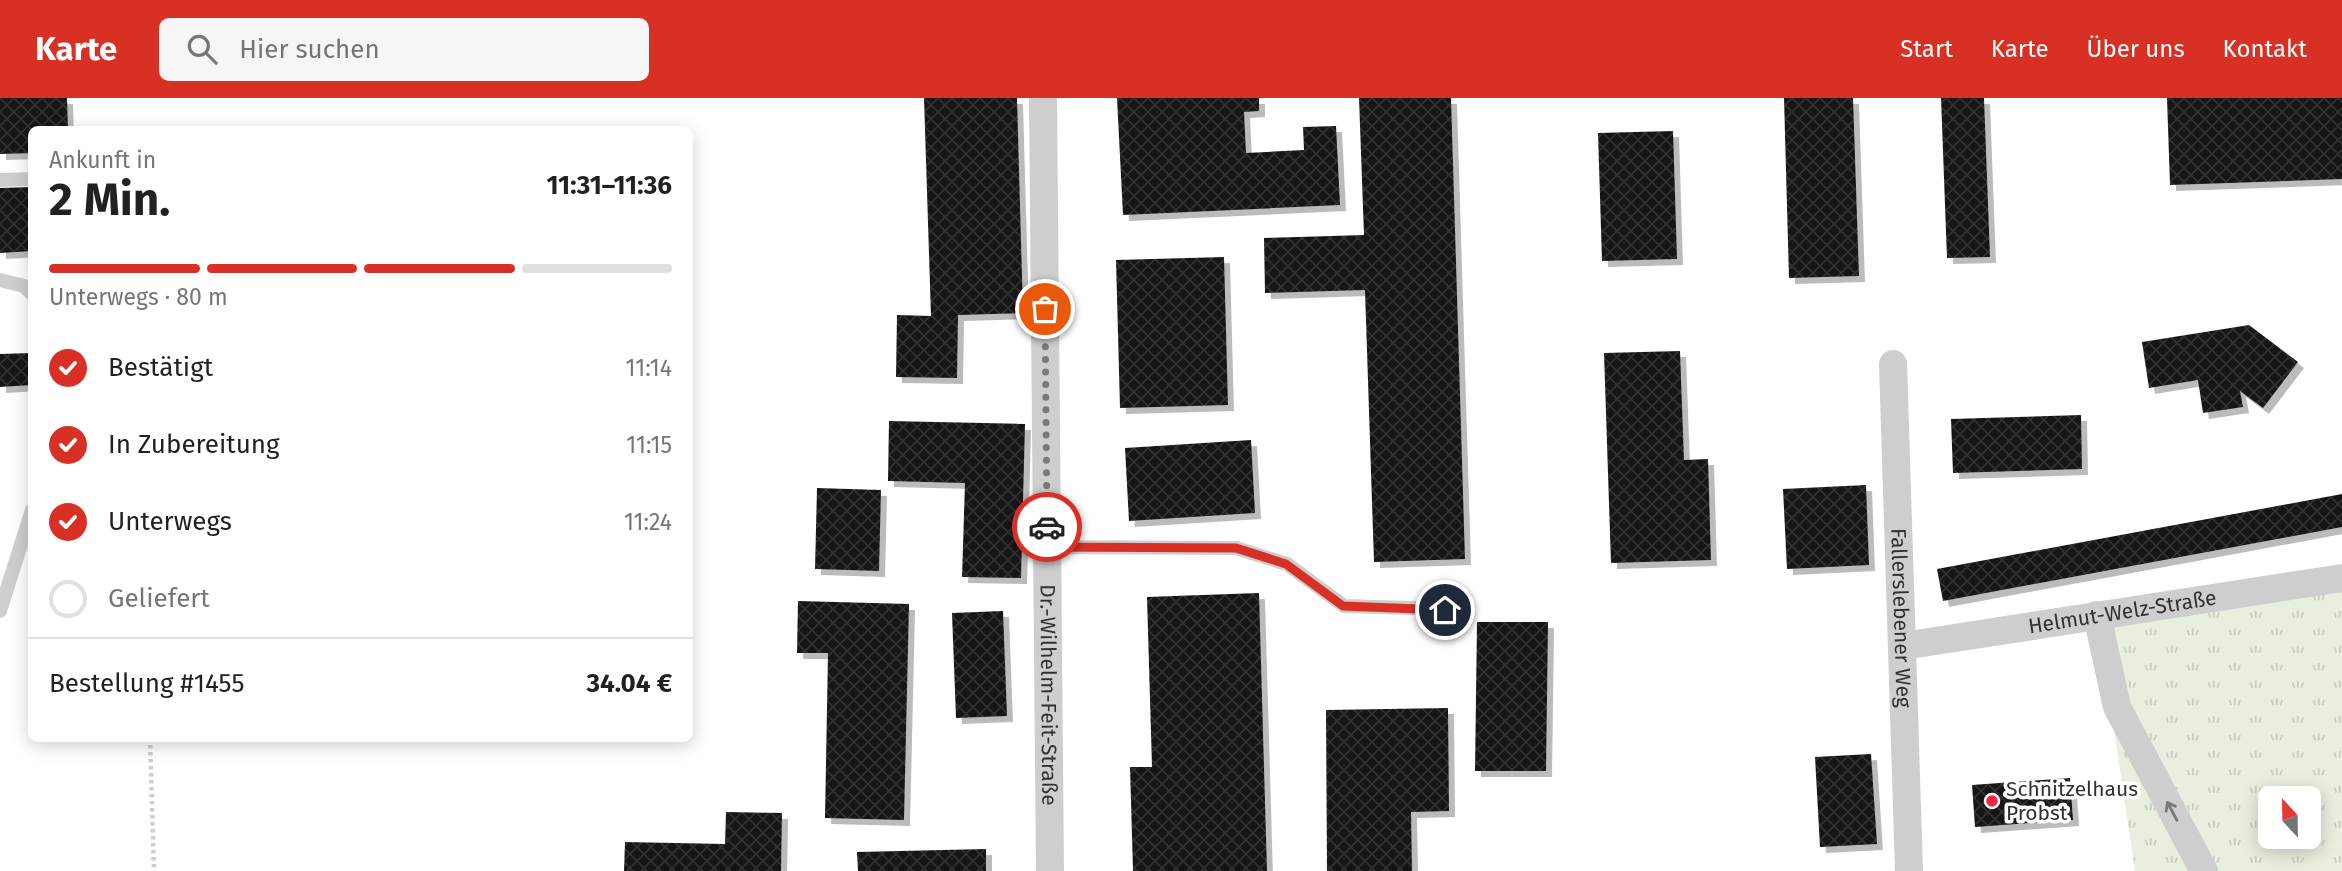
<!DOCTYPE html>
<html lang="de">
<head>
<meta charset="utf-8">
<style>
	:root { --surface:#fff; --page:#f6f6f6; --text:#202124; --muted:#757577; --line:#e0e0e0; --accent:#d93025 }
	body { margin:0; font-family:"Fira Sans",sans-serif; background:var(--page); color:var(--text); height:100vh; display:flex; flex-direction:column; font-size:26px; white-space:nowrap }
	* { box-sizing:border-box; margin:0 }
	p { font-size:23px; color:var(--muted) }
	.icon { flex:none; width:38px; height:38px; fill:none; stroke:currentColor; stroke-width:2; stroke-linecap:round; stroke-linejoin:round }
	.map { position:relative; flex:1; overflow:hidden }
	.side { position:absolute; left:28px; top:28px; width:665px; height:616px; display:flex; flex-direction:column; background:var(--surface); border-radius:10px; box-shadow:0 4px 18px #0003 }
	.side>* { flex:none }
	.needle { width:46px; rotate:338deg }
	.controls { position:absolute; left:2258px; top:688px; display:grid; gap:14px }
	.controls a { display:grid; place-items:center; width:63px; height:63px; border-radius:10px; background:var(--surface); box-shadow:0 4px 18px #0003; font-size:35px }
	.pin { position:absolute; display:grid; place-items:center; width:60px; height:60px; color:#fff; margin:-30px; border:4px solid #fff; border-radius:50%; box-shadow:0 2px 7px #0007 }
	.courier { position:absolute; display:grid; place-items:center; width:70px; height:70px; margin:-35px; border:5px solid #d93025; border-radius:50%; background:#fff; color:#222; box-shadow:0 2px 9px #0007 }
	.head em { font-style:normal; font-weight:700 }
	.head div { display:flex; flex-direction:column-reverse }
	.head { display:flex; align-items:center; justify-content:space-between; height:119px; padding:0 21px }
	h1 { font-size:46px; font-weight:700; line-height:52px }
	.bar { display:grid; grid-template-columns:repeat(4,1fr); gap:10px 7px; align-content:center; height:84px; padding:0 21px }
	.bar i { height:9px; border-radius:5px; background:var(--line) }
	.bar .on { background:var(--accent) }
	.bar p { grid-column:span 4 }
	.line { display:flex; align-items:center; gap:18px; padding:0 21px; border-top:2px solid var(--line) }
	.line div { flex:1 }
	ol { padding:0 21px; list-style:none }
	li { display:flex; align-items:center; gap:21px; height:77px }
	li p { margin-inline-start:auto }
	li .icon { padding:7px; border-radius:50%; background:var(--accent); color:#fff; stroke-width:4 }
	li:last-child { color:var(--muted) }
	li i { width:38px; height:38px; border:4px solid var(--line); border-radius:50% }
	header { display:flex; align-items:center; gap:42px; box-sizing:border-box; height:98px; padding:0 35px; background:var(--accent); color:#fff }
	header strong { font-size:33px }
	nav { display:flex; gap:38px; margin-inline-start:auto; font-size:24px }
	.search { width:490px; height:63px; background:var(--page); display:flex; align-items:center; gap:18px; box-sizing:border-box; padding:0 24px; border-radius:10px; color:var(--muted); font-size:26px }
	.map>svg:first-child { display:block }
	.grass { fill:url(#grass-tufts); fill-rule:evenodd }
	.building { fill:url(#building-cross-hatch); filter:url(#shadow) }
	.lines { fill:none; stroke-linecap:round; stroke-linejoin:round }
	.path { stroke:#cecece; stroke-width:4.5; stroke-dasharray:3.5 3.5; stroke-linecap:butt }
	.lane { stroke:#cecece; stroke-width:14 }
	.street { stroke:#cecece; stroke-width:28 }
	.oneway { stroke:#787878 }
	.done { stroke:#797979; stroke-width:7; stroke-dasharray:0 12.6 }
	.route { stroke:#d93025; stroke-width:9 }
	.poi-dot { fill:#f62544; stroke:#fff; stroke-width:2.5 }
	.labels { text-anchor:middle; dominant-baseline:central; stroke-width:7; stroke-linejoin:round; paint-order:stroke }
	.street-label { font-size:21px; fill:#313131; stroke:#fff }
	.poi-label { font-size:21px; fill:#313131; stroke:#fff; text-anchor:start }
</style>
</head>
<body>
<header>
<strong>Karte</strong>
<div class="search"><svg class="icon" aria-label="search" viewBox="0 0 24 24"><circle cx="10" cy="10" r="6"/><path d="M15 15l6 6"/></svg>Hier suchen</div>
<nav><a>Start</a><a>Karte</a><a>Über uns</a><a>Kontakt</a></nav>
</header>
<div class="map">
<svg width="2342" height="773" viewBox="0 0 2342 773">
	<defs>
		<pattern id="grass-tufts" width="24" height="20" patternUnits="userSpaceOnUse" patternTransform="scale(1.75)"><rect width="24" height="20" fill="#e8efde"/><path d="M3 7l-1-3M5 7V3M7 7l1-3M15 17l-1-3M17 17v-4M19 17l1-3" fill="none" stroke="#c7cdbf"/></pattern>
		<pattern id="building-cross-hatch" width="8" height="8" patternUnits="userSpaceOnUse" patternTransform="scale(1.75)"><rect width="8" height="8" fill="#181818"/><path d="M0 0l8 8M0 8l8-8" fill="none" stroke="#313131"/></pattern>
		<filter id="shadow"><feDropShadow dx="6" dy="6" stdDeviation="0" flood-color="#0004"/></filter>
	</defs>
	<rect width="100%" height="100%" fill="#fff"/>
	<!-- grass -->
	<path class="grass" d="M 2342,480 L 2342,773 L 2135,773 L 2097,517 ZM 2270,700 L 2308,700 L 2308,738 L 2270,738 Z"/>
	<!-- building -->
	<path class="building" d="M 0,0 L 67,0 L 68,32 L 32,32 L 32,55 L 0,56 Z
		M 924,0 L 1017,0 L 1023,215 L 958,217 L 957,280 L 896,279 L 897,217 L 931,218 Z
		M 1117,0 L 1259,0 L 1259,13 L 1244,14 L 1246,55 L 1304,52 L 1303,29 L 1336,28 L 1340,107 L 1123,117 Z
		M 1359,0 L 1451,0 L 1465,461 L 1374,464 L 1365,192 L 1265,195 L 1264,140 L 1364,137 Z
		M 1784,0 L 1853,0 L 1859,178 L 1789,180 Z
		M 1941,0 L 1984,0 L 1990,159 L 1947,160 Z
		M 2167,0 L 2342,0 L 2342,81 L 2170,87 Z
		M 1673,33 L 1677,161 L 1602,163 L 1598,35 Z
		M 32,89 L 32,153 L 0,155 L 0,90 Z
		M 1224,159 L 1228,307 L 1120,310 L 1116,162 Z
		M 2249,227 L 2298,264 L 2263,310 L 2240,293 L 2243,309 L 2203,315 L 2198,282 L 2149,290 L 2142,244 Z
		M 1680,253 L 1684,362 L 1708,361 L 1711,462 L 1611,465 L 1604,255 Z
		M 32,255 L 32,287 L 0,289 L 0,256 Z
		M 2081,317 L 2082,371 L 1953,375 L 1951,321 Z
		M 889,323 L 1025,326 L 1021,480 L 962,479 L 965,385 L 888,383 Z
		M 1251,342 L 1255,415 L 1129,423 L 1125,350 Z
		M 1866,387 L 1869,467 L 1787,471 L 1783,391 Z
		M 817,390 L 881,392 L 879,473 L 815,471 Z
		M 2342,396 L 2342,429 L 1943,503 L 1937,471 Z
		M 1259,495 L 1267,773 L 1133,773 L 1130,669 L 1152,669 L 1147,499 Z
		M 798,503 L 909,506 L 904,722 L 825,720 L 828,555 L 797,555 Z
		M 1003,513 L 1007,618 L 956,620 L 952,515 Z
		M 1477,524 L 1548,524 L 1546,673 L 1475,673 Z
		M 1448,610 L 1449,713 L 1411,714 L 1412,773 L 1327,773 L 1326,612 Z
		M 1871,656 L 1877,746 L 1820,749 L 1815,659 Z
		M 2070,680 L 2073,722 L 1975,729 L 1972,687 Z
		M 726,714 L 782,715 L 781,773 L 624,773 L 625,744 L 725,746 Z
		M 986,751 L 986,773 L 858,773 L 857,754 Z"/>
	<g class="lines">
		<!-- path -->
		<path class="path" d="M 150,640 L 154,773"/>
		<!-- lane -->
		<path class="lane" d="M 0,82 L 32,81
			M 0,182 L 24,188 L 32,196
			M 1048,449 L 1236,450 L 1287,466 L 1344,508 L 1445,511
			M 0,513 L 32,412"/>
		<!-- street -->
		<g class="street">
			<path id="s1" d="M 1043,0 L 1050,773"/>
			<path id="s2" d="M 1893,266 L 1909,773"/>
			<path d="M 2097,517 L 2117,609 L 2204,773"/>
			<path id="s3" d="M 1903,548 L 2342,480"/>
		</g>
	</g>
	<!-- one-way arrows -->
	<defs><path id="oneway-shaft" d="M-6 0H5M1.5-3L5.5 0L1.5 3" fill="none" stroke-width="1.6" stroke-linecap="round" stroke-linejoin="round" transform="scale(1.75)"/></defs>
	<use class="oneway" href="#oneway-shaft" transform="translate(2172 713) rotate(-118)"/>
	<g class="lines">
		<!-- done -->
		<path class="done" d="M 1045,211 L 1047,429"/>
		<!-- route -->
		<path class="route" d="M 1047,429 L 1048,449 L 1236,450 L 1286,466 L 1343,508 L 1445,512"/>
	</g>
	<!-- markers -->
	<circle class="poi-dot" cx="1992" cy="703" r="7"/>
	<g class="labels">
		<!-- street labels -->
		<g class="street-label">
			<text stroke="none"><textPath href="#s3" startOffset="222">Helmut-Welz-Straße</textPath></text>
			<text stroke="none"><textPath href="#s2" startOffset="254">Fallerslebener Weg</textPath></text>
			<text stroke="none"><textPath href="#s1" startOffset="597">Dr.-Wilhelm-Feit-Straße</textPath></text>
		</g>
		<!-- poi labels -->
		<g class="poi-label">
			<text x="2006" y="691">Schnitzelhaus<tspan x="2006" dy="24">Probst</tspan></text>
		</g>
	</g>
</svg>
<div class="controls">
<a><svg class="needle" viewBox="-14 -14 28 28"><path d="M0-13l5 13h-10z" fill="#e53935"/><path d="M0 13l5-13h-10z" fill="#757577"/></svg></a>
</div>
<div class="pin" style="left:1045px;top:211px;background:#ea580c"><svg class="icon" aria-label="bag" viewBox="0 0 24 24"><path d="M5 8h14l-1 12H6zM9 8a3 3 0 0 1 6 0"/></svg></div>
<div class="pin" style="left:1445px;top:512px;background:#1f2937"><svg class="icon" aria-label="home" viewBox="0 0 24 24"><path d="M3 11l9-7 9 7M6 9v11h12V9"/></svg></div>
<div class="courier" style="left:1047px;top:429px"><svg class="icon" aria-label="car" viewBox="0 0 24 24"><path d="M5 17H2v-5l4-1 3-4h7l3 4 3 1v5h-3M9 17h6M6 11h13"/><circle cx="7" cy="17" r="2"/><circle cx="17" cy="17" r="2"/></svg></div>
<section class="side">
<div class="head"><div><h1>2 Min.</h1><p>Ankunft in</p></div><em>11:31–11:36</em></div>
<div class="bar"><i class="on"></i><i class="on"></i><i class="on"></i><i></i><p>Unterwegs · 80 m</p></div>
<ol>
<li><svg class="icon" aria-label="check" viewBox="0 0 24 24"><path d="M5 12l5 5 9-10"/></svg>Bestätigt<p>11:14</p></li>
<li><svg class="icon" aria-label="check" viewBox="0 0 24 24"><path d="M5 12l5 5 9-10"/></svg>In Zubereitung<p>11:15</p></li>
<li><svg class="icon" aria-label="check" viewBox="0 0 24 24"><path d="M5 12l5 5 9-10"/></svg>Unterwegs<p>11:24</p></li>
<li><i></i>Geliefert</li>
</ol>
<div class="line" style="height:91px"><div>Bestellung #1455</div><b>34.04 €</b></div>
</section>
</div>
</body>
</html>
